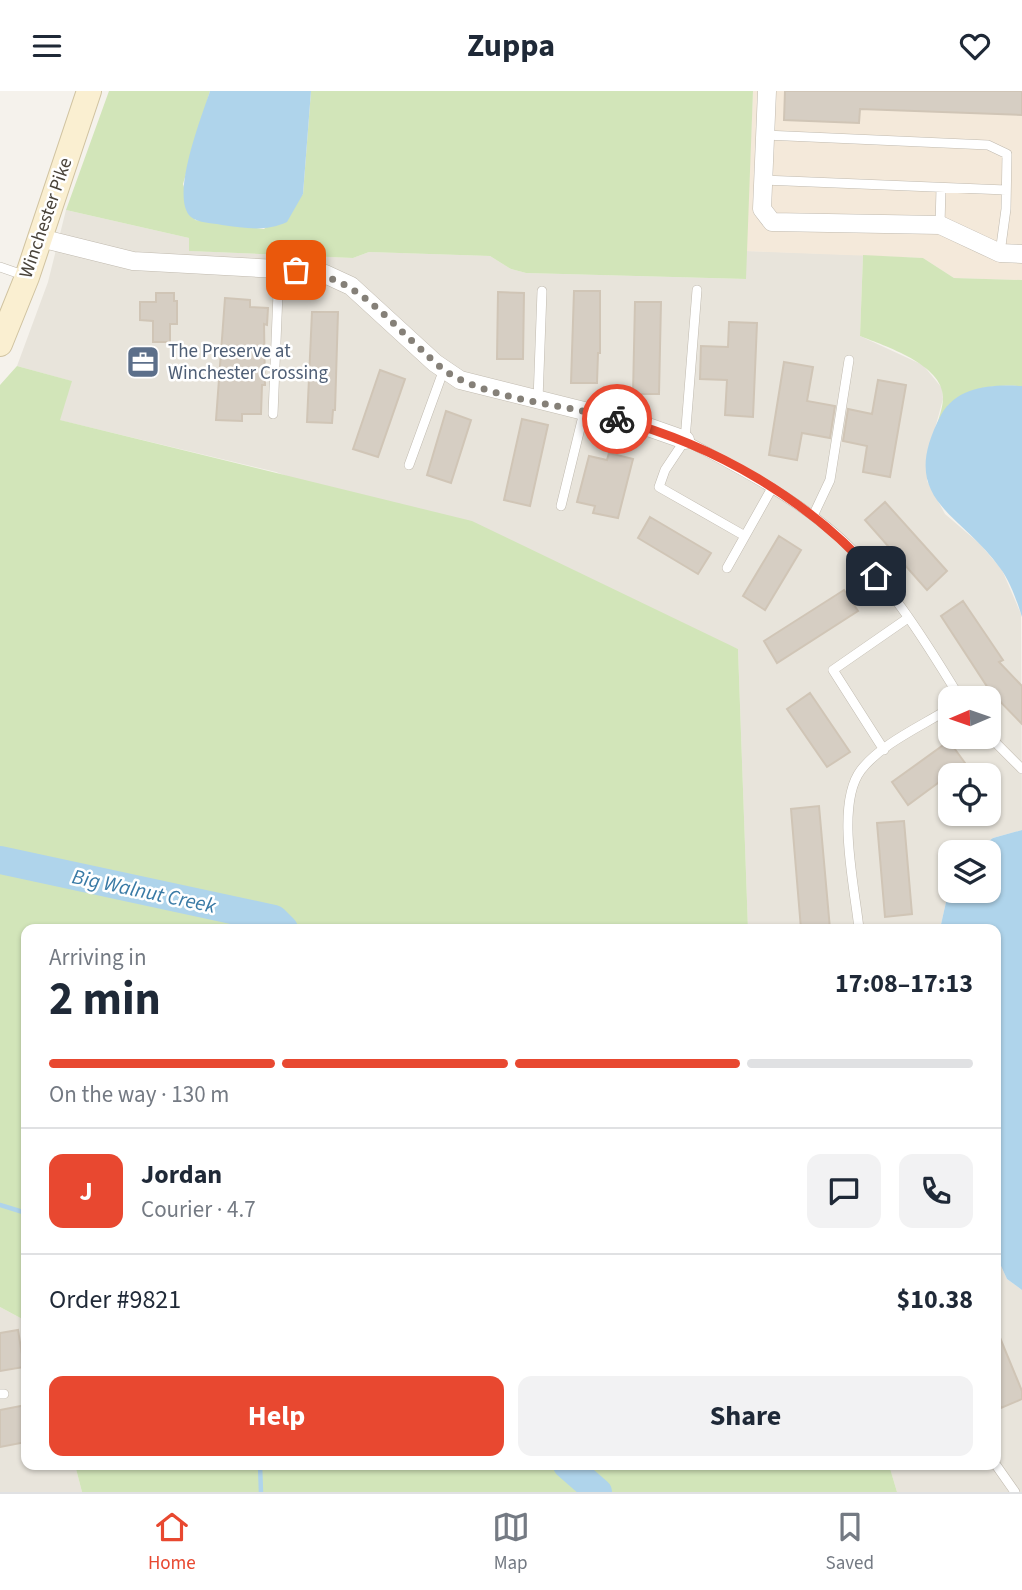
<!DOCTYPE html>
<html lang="en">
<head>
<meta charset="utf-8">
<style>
	:root { --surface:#fff; --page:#f2f2f3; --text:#1f2937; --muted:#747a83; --line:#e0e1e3; --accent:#e84830 }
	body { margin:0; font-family:"Source Sans 3",sans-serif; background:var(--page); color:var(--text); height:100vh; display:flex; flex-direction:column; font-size:26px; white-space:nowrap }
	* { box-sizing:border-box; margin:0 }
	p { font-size:23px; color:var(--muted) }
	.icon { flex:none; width:38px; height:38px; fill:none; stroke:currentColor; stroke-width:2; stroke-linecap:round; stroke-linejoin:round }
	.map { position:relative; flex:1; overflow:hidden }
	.side { position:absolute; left:21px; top:833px; width:980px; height:546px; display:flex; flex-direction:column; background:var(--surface); border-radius:14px; box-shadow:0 2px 5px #0004 }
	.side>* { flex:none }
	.needle { width:46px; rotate:268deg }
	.controls { position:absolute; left:938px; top:595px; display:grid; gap:14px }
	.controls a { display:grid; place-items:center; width:63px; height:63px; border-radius:14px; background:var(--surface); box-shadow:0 2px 5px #0004; font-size:35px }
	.pin { position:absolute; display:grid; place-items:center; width:60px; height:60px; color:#fff; margin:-30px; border-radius:14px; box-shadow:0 4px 10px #0006 }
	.courier { position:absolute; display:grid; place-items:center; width:70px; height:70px; margin:-35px; border:5px solid #e84830; border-radius:50%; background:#fff; color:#222; box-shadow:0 2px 9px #0007 }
	.overview em { font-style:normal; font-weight:700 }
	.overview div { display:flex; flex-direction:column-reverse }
	.overview { display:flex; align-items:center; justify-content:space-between; height:119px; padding:0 28px }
	h1 { font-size:46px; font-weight:700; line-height:52px }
	.bar { display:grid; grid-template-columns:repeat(4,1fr); gap:10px 7px; align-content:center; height:84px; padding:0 28px }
	.bar i { height:9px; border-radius:5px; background:var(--line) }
	.bar .on { background:var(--accent) }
	.bar p { grid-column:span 4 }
	.line { display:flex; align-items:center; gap:18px; padding:0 28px; border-top:2px solid var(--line) }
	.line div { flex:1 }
	.round { display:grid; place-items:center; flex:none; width:74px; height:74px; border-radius:14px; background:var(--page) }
	.button { display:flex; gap:14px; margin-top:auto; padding:14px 28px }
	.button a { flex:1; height:80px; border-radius:14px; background:var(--accent); color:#fff; font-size:28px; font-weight:700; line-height:80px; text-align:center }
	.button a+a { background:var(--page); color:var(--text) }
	header { display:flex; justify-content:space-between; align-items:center; height:91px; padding:0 28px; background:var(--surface); font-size:32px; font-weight:700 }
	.tab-bar { display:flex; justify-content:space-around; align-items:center; height:98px; border-top:2px solid var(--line); background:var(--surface); font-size:19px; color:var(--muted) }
	.tab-bar a { display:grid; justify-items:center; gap:4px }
	.tab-bar .on { color:var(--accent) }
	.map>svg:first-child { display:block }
	.residential { fill:#e8e4db; fill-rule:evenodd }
	.commercial { fill:#f4e9da }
	.green { fill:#d2e5b9 }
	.water { fill:#afd4eb }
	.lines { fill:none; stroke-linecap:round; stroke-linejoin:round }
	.stream { stroke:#afd4eb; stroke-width:4.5 }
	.river { stroke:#afd4eb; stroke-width:28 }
	.building { fill:#d6cec3; stroke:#d0c5b6; stroke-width:2 }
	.lane-casing { stroke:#c0baaf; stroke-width:10 }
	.street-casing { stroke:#c0baaf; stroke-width:19 }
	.secondary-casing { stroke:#d0c3a0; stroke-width:26 }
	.lane { stroke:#fff; stroke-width:9 }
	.street { stroke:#fff; stroke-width:18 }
	.secondary { stroke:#faefd1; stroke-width:24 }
	.done { stroke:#858078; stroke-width:7; stroke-dasharray:0 12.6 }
	.route { stroke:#e84830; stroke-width:9 }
	.labels { text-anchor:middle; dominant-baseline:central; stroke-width:5; stroke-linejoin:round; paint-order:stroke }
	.street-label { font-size:19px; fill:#49433a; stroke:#fff }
	.service-label { font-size:19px; fill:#4e5e75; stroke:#fff; text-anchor:start }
	.water-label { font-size:21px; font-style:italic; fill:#397aa5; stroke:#fff }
</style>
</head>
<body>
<header><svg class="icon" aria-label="menu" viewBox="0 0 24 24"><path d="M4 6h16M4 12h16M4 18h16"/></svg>Zuppa<svg class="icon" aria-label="heart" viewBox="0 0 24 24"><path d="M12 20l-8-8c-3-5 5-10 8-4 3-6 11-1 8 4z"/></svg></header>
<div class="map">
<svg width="1022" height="1401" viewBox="0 0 1022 1401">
	<rect width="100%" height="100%" fill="#f5f2ec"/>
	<!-- residential -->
	<path class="residential" d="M 66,119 L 189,147 L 190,160 L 353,167 L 369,161 L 490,165 L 511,178 L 526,182 L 745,188 L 746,160 L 863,164 L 860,245 L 923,274 L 942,297 L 943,308 L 928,363 L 927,390 L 945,423 L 980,453 L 1002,479 L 1021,523 L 1022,739 L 993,747 L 973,761 L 950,761 L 950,793 L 940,838 L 748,838 L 738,558 L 276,381 L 59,329 L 71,290 L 17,275 L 48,191 ZM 950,607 L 989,607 L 989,646 L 950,646 ZM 950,684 L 989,684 L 989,723 L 950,723 Z
		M 996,1164 L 1007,1188 L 1022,1199 L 1022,1401 L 897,1401 L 889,1374 L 996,1374 Z
		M 0,1216 L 26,1230 L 26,1374 L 75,1374 L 82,1401 L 0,1401 Z"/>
	<!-- commercial -->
	<path class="commercial" d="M 753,0 L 1022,0 L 1022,189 L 954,187 L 923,167 L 746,160 Z"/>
	<!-- green -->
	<path class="green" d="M 109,0 L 210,0 L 183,93 L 195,129 L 264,138 L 303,103 L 311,0 L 753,0 L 746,188 L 526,182 L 511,178 L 490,165 L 369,161 L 353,167 L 189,160 L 189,147 L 66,119 Z
		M 863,164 L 923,167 L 954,187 L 1022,189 L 1022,295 C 983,294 956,297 937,334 C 939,326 943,316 943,307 C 944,274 885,255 860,245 Z
		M 17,275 L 72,290 L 60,329 L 472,430 L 738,558 L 748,838 L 26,838 L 26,1230 L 0,1216 L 0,294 Z
		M 75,1374 L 889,1374 L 897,1401 L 82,1401 Z"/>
	<!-- water -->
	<path class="water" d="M 210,0 L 311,0 L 303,103 L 287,131 C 265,141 245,137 222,134 C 213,132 198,132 191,126 C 169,107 202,25 210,0 Z
		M 1022,295 L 1022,526 C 1017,510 1010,490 1000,477 C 960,420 896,410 941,324 C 957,295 992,293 1022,295 Z
		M 1022,739 L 1022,1199 L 1007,1188 L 996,1164 L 996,838 L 940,838 L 950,793 L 950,800 L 989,800 L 989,761 L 973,761 L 993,747 Z"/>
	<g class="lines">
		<!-- stream -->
		<path class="stream" d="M 0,1114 L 26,1122
			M 260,1374 L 261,1401"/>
		<!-- river -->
		<path class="river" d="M 0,769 L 274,828 L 284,838
			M 567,1374 L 598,1401"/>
	</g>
	<!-- building -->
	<path class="building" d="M 785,0 L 1022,0 L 1022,24 L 860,18 L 859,32 L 784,29 Z
		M 574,200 L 600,200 L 600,262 L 598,262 L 597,292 L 571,292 Z
		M 498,201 L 524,202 L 523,268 L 497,268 Z
		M 156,202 L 174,202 L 174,210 L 177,210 L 177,233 L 170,233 L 170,251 L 153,251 L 153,230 L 140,229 L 140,211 L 156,211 Z
		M 225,207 L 250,209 L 250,216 L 268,217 L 267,234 L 264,233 L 265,294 L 262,294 L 261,323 L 242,323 L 242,330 L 216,329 Z
		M 635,211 L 661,211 L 659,303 L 633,303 Z
		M 312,221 L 338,221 L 335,319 L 333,319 L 332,332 L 307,331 Z
		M 729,231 L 757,232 L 753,326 L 725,324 L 727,289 L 700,288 L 701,255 L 728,256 Z
		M 784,271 L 813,276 L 807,310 L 835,315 L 830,347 L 802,342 L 797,369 L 769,364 Z
		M 380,279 L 405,288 L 378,366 L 353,358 Z
		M 878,289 L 906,294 L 890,386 L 863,381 L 867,355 L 843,350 L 848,318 L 872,323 Z
		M 446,320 L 471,329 L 451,392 L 427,384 Z
		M 522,328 L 548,334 L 530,415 L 504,409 Z
		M 609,362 L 633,368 L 618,427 L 593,422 L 595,415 L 577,411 L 589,365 L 607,369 Z
		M 885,411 L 947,480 L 927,499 L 865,429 Z
		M 650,426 L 711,462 L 698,483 L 638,447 Z
		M 779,445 L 801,459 L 765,519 L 743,505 Z
		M 844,499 L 858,520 L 777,572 L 764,550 Z
		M 963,510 L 1003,569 L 999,571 L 1022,595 L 1022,633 L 990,600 L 941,525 Z
		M 810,602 L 850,661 L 827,676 L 787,618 Z
		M 949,650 L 965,672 L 908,714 L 892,691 Z
		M 819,715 L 830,838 L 801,838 L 791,718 Z
		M 904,730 L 912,823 L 885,826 L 877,732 Z
		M 996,1237 L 1022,1300 L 1022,1308 L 1001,1317 L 996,1305 Z
		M 18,1239 L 24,1276 L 0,1280 L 0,1242 Z
		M 26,1314 L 26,1351 L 0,1356 L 0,1319 Z"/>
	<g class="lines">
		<defs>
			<path id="lane" d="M 765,44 L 988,54 L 1007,63 L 1006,118 L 1000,162
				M 763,89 L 1006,99
				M 940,134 L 941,97
				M 0,176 L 26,185
				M 697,199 L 685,349 L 665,379 L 659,396 L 745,445
				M 538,309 L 542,200
				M 273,323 L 279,178
				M 685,349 C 733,375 783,400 826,435 C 883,481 923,546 960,607
				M 409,374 L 444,278
				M 561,415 L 584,321
				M 813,425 L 830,389 L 849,269
				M 727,477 L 772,397
				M 989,645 L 1022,678
				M 884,659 L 833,579 L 908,527
				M 859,838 C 855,797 835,713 861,679 C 882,652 922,635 950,617
				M 0,1303 L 4,1303
				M 996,1374 L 1015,1401"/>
			<path id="street" d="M 767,0 L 762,118 L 772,131 L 940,134 L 1000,162 L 1022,163
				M 40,147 L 133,170 L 296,179 L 325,183 L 351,195 L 435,272 L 460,289 L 648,336 L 685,349"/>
			<path id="secondary" d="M 0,253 L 27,186 L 89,0"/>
		</defs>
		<!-- lane casing -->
		<use href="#lane" class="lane-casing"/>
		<!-- street casing -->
		<use href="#street" class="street-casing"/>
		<!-- secondary casing -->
		<use href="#secondary" class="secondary-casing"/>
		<!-- lane -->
		<use href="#lane" class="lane"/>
		<!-- street -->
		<use href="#street" class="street"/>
		<!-- secondary -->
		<use href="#secondary" class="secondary"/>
	</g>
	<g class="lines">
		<!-- done -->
		<path class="done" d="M 296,179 C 356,186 380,222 423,260 C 434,271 447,283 461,289 C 509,311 566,314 617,328"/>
		<!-- route -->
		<path class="route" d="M 617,328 C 714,354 809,408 876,485"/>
	</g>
	<!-- icons -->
	<defs>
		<symbol id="office-square" viewBox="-11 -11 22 22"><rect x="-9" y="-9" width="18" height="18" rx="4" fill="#5c6f8a" stroke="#fff"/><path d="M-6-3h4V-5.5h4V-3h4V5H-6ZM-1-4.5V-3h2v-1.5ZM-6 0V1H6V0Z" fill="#fff"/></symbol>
	</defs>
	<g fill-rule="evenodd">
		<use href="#office-square" x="124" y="252" width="38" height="38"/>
	</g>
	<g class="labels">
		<!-- street labels -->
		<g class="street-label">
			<text transform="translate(46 127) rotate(-71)">Winchester Pike</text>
		</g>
		<!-- service labels -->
		<g class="service-label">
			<text x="168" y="260">The Preserve at<tspan x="168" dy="22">Winchester Crossing</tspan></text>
		</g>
		<!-- water labels -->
		<g class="water-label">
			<text transform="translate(144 800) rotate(12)">Big Walnut Creek</text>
		</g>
	</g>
</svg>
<div class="controls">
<a><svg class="needle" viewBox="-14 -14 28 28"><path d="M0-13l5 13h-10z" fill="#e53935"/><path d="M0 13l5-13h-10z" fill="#747a83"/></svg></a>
<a><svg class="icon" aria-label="locate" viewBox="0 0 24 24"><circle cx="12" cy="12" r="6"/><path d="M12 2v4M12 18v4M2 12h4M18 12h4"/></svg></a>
<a><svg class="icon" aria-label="layers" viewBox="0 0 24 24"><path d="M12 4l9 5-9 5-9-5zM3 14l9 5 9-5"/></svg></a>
</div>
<div class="pin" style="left:296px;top:179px;background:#ea580c"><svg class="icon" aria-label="bag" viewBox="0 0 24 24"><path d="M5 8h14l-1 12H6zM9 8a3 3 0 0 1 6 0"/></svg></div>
<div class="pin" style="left:876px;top:485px;background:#1f2937"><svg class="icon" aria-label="home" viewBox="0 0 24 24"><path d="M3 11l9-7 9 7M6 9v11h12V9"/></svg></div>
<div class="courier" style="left:617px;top:328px"><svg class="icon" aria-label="bike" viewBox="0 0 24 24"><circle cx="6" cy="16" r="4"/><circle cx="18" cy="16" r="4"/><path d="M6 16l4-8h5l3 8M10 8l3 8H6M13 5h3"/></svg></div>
<section class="side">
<div class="overview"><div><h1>2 min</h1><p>Arriving in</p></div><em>17:08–17:13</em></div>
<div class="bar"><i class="on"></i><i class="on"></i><i class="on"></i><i></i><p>On the way · 130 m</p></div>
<div class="line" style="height:126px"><b class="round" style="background:var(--accent);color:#fff">J</b><div><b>Jordan</b><p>Courier · 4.7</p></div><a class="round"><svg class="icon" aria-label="chat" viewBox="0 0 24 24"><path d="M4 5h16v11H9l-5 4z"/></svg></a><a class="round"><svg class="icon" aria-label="phone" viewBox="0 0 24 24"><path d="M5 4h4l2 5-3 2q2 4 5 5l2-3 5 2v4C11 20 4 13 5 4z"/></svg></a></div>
<div class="line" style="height:91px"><div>Order #9821</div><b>$10.38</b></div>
<div class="button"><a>Help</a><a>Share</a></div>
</section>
</div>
<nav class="tab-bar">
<a class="on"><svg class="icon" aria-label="home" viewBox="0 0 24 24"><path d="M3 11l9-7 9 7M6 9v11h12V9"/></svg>Home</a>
<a><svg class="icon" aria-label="map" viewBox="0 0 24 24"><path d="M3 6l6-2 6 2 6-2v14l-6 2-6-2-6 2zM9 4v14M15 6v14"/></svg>Map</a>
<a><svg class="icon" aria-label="saved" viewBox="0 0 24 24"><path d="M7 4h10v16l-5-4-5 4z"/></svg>Saved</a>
</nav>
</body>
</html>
